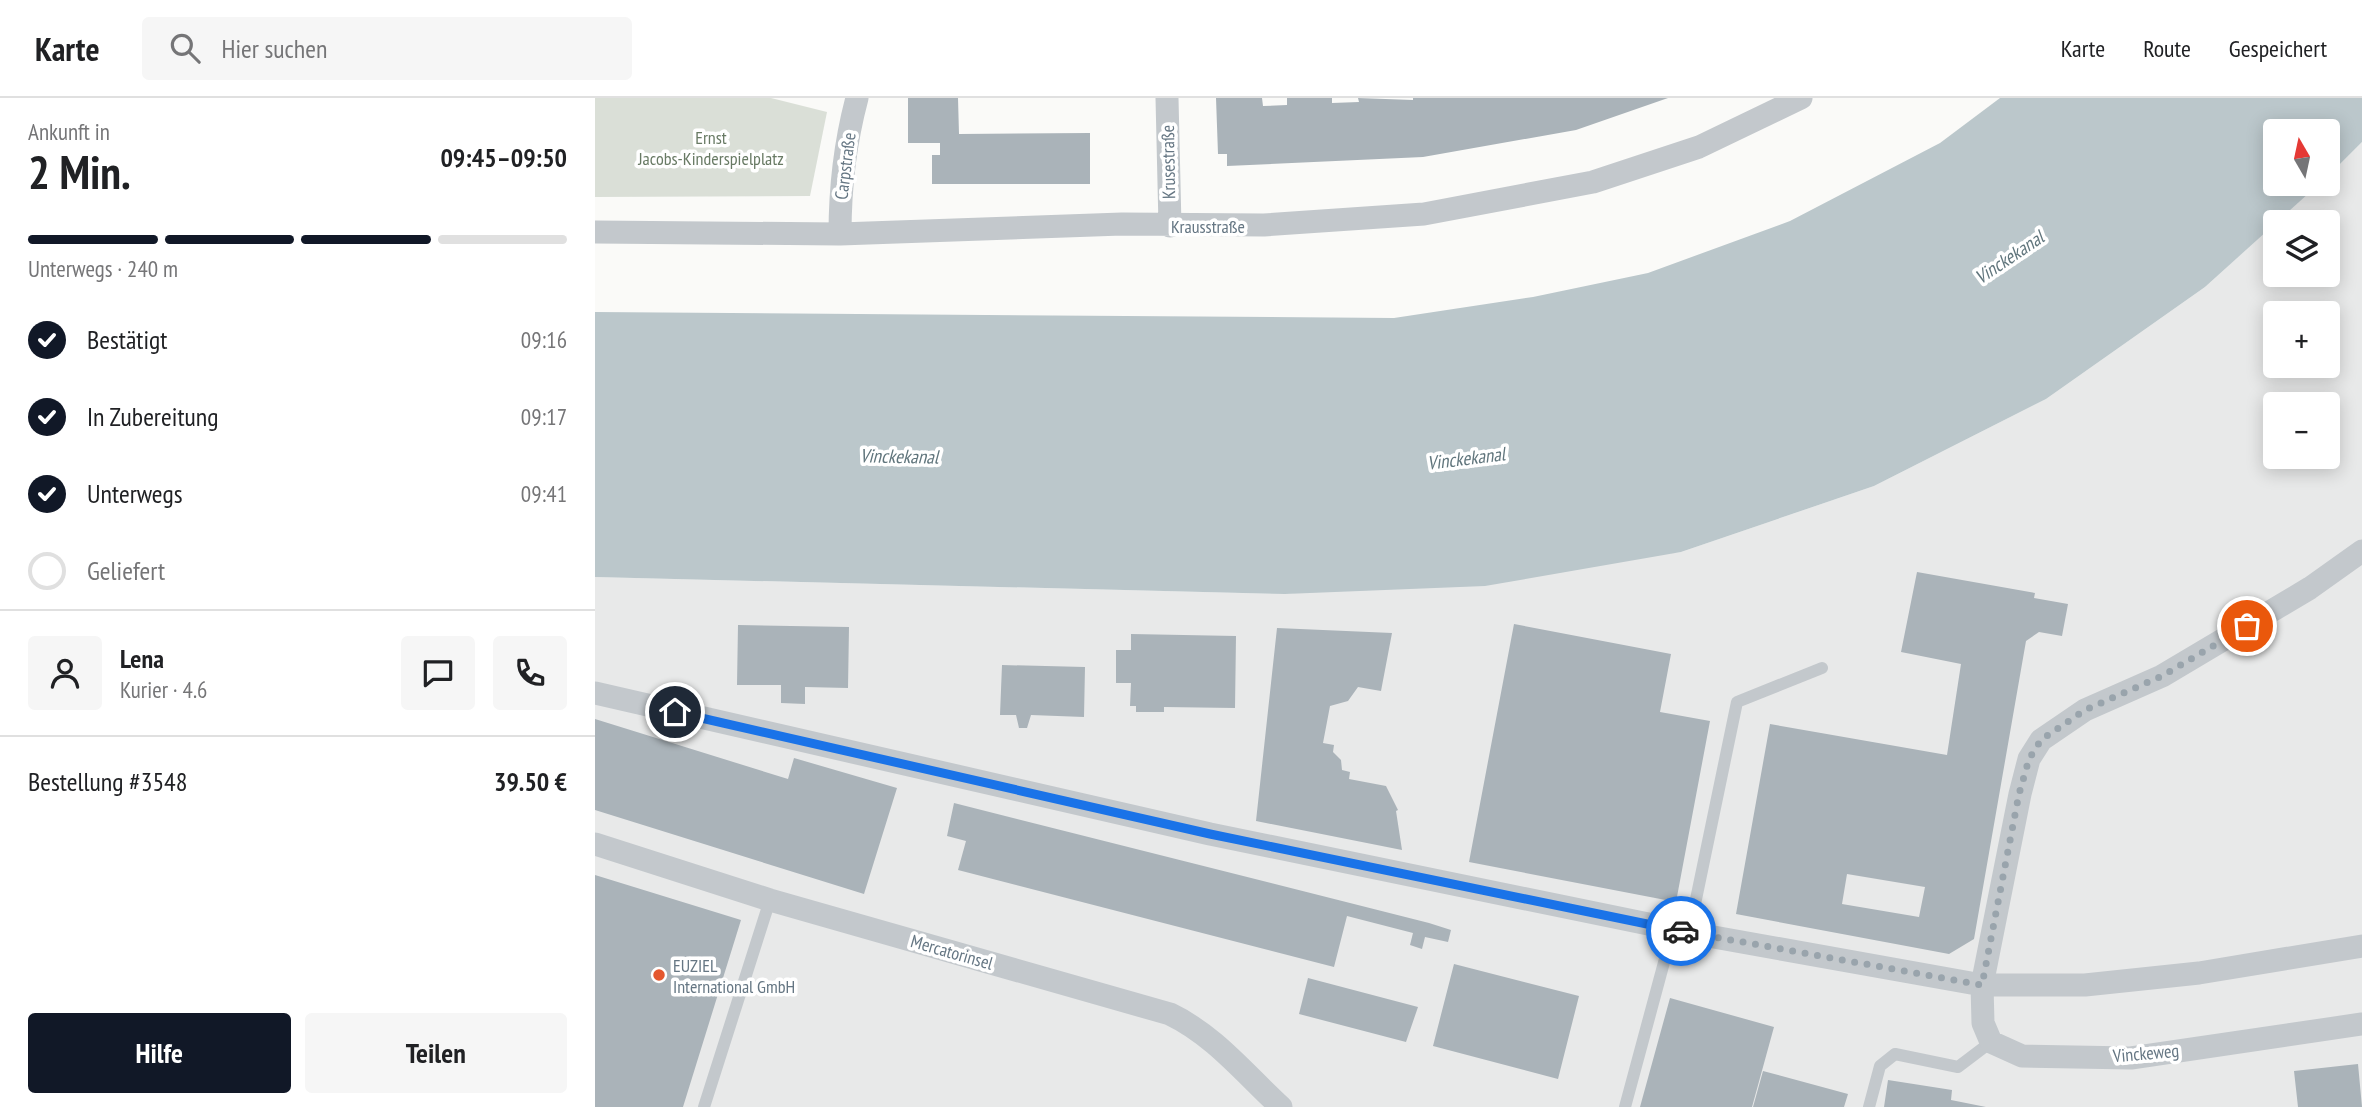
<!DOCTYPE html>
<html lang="de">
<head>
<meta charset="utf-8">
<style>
	:root { --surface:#fff; --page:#f6f6f6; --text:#202124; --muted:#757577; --line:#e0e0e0; --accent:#111827 }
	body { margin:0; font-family:"PT Sans Narrow",sans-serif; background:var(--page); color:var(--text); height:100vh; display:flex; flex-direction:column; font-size:26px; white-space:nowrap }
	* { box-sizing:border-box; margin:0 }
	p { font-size:23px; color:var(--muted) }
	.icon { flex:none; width:38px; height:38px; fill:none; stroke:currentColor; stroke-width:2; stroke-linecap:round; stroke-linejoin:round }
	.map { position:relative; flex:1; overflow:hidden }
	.details { display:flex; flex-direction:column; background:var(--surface); width:595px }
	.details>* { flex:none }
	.needle { width:46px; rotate:351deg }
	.fabs { position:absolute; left:1668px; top:21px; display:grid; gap:14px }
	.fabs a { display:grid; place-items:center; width:77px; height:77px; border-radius:7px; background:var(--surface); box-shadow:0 4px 18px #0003; font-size:35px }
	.pin { position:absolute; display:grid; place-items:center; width:60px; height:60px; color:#fff; margin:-30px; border:4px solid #fff; border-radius:50%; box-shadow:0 2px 7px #0007 }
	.courier { position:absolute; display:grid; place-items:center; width:70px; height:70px; margin:-35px; border:5px solid #1a73e8; border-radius:50%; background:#fff; color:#222; box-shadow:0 2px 9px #0007 }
	.summary em { font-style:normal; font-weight:600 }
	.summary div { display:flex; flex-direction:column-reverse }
	.summary { display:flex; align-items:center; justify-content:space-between; height:119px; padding:0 28px }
	h1 { font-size:46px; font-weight:600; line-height:52px }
	.bar { display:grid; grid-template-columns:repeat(4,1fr); gap:10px 7px; align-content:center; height:84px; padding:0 28px }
	.bar i { height:9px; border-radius:5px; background:var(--line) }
	.bar .on { background:var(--accent) }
	.bar p { grid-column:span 4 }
	.line { display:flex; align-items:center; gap:18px; padding:0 28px; border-top:2px solid var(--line) }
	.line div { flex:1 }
	.round { display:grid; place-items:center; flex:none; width:74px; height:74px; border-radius:7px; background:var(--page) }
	ol { padding:0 28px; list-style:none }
	li { display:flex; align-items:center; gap:21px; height:77px }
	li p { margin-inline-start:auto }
	li .icon { padding:7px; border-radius:50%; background:var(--accent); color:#fff; stroke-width:4 }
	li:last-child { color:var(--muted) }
	li i { width:38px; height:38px; border:4px solid var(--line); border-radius:50% }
	.primary-button { display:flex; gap:14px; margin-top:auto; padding:14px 28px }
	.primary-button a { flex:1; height:80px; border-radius:7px; background:var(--accent); color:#fff; font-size:28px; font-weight:600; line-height:80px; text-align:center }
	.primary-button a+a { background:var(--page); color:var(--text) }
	header { display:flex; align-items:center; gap:42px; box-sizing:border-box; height:98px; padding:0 35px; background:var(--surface); border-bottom:2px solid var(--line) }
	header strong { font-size:33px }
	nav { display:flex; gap:38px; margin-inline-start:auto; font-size:24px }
	.search { width:490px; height:63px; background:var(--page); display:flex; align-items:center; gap:18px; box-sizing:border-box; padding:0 24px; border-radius:7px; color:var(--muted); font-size:26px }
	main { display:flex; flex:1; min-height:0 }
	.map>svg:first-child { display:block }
	.built { fill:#e8e9e9; fill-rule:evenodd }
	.green { fill:#dadfd7 }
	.water { fill:#bbc7cb }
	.building { fill:#aab3b9; fill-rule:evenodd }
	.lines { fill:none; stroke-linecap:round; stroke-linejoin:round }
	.service { stroke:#c3c8cc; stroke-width:12 }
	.minor { stroke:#c3c8cc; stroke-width:23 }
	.done { stroke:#99a4ac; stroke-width:7; stroke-dasharray:0 12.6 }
	.route { stroke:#1a73e8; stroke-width:9 }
	.poi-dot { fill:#e4572e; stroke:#fff; stroke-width:2.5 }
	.labels { text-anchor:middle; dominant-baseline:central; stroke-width:7; stroke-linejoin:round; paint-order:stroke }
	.park-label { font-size:18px; fill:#687a64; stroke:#fff }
	.street-label { font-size:18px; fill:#657683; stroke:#fff }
	.poi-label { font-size:18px; fill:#657683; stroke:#fff; text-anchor:start }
	.water-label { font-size:19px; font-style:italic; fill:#60757c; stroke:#fff }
</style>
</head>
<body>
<header>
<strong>Karte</strong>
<div class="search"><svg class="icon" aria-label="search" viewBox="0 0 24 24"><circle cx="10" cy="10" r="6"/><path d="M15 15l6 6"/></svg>Hier suchen</div>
<nav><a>Karte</a><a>Route</a><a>Gespeichert</a></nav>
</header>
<main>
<section class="details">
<div class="summary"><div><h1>2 Min.</h1><p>Ankunft in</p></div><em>09:45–09:50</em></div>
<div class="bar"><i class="on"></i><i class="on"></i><i class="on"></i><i></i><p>Unterwegs · 240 m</p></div>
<ol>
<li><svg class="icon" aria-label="check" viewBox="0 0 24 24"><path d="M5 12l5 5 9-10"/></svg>Bestätigt<p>09:16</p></li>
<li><svg class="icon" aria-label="check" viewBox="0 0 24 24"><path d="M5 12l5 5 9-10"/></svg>In Zubereitung<p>09:17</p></li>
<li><svg class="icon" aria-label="check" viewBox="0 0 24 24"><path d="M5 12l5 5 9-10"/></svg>Unterwegs<p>09:41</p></li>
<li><i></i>Geliefert</li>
</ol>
<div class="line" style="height:126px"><a class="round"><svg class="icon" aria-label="person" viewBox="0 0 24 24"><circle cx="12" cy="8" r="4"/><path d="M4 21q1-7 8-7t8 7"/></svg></a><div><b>Lena</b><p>Kurier · 4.6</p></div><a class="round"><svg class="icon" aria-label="chat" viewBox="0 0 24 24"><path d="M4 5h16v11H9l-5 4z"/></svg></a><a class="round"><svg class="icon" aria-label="phone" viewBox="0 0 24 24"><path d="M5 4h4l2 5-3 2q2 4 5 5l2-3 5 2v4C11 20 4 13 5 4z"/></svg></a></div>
<div class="line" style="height:91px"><div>Bestellung #3548</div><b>39.50 €</b></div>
<div class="primary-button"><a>Hilfe</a><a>Teilen</a></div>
</section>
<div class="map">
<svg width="1767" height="1009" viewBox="0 0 1767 1009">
	<rect width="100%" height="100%" fill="#fafaf8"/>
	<!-- built -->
	<path class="built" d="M 1767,44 L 1767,1009 L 0,1009 L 0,479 L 690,496 L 1086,454 L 1279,388 L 1451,301 L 1610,189 L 1680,125 L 1680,177 L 1732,177 L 1732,124 L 1681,124 L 1724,86 L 1732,86 L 1733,78 ZM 1680,215 L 1732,215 L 1732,268 L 1680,268 ZM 1680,306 L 1732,306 L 1732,359 L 1680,359 Z"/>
	<!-- green -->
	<path class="green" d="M 0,0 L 176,0 L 232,14 L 215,98 L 0,99 Z"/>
	<!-- water -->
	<path class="water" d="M 1405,0 L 1767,0 L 1767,44 L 1733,78 L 1732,33 L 1680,33 L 1680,86 L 1724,86 L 1610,189 L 1451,301 L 1279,388 L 1086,454 L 890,488 L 690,496 L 0,479 L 0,214 L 799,220 L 938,199 L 1053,175 L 1195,123 L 1345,45 Z"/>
	<!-- building -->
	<path class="building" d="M 313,0 L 363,0 L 364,36 L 495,35 L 495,86 L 337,86 L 337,57 L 345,57 L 345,45 L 313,45 Z
		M 621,0 L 667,0 L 668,8 L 692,7 L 692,0 L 737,0 L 737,5 L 764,4 L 763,0 L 818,2 L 818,0 L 1073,0 L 981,32 L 828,59 L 632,68 L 632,56 L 623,56 Z
		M 1322,474 L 1440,495 L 1439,500 L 1473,506 L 1467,538 L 1444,534 L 1431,543 L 1379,841 L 1354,856 L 1141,816 L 1175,626 L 1352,657 L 1366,566 L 1306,554 ZM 1252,776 L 1330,789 L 1324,819 L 1247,806 Z
		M 919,526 L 1076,556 L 1065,614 L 1115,623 L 1081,804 L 874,764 Z
		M 143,527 L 254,529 L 253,590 L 210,589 L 210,606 L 186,605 L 186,587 L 142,587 Z
		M 682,530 L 797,535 L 786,593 L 763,589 L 753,603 L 735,608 L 728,645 L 739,647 L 738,654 L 746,662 L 747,672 L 755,674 L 754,681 L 791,688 L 803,712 L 801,713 L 807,752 L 661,723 Z
		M 536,536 L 641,538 L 640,610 L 569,609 L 569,614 L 541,614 L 541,608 L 535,608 L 536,585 L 521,585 L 521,552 L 536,552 Z
		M 407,567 L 490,569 L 489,619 L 436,617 L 432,630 L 424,630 L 421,617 L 405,617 Z
		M 0,621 L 193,681 L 199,660 L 302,690 L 269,796 L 0,712 Z
		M 359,705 L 834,825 L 856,832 L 853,844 L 830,839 L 827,851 L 815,847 L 818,835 L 752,818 L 739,869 L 363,772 L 371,743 L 352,738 Z
		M 0,777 L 146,822 L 88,1009 L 0,1009 Z
		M 859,866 L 984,898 L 963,981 L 838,948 Z
		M 713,880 L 823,909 L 811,944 L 704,916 Z
		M 1075,900 L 1179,929 L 1157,1009 L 1045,1009 Z
		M 1763,966 L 1767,1009 L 1703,1009 L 1699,973 Z
		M 1168,973 L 1253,996 L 1249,1009 L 1158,1009 Z
		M 1293,982 L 1357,992 L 1356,1002 L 1391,1009 L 1289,1009 Z"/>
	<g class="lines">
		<!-- service -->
		<path class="service" d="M 1094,835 L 1142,604 L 1227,570
			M 109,1009 L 175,802
			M 1030,1009 L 1078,831
			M 1274,1009 L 1285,968 L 1300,956 L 1363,969 L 1396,944"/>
		<!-- minor -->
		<path class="minor" d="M 572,0 L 575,128
			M 0,134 L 245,136 L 527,126 L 669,127 L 829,116 L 998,84 L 1104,49 L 1206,0
			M 245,136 C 245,90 250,45 262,0
			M 1767,453 L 1715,490 L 1567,578 L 1490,612 L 1446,642 L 1434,661 L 1425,696 L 1387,887 L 1388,925 L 1396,944 L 1427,958 L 1536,960 L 1767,926
			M 0,595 L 615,736 L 1102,836 L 1387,887 L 1490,887 L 1604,875 L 1767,848
			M 0,746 L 175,802 L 575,916 C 619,937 650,976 686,1009"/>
	</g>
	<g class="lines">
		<!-- done -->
		<path class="done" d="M 1086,833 L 1387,887 L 1424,696 L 1434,661 L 1446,642 L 1490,612 L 1567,578 L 1652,528"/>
		<!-- route -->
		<path class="route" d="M 80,614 L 615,736 L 1086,833"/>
	</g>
	<!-- markers -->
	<circle class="poi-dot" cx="64" cy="877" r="7"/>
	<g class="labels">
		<!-- park labels -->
		<g class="park-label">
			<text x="116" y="39">Ernst<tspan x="116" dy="21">Jacobs-Kinderspielplatz</tspan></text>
		</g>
		<!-- street labels -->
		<g class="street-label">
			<text transform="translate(573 64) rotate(-91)">Krusestraße</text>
			<text transform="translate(250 68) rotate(-83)">Carpstraße</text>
			<text x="613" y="128">Krausstraße</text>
			<text transform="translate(357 854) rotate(16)">Mercatorinsel</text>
			<text transform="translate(1551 955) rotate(-5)">Vinckeweg</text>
		</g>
		<!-- poi labels -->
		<g class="poi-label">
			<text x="78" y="867">EUZIEL<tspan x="78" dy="21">International GmbH</tspan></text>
		</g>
		<!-- water labels -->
		<g class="water-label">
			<text transform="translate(1414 159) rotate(-34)">Vinckekanal</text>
			<text transform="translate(304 358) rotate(1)">Vinckekanal</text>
			<text transform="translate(871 360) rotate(-7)">Vinckekanal</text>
		</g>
	</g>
</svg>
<div class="fabs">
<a><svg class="needle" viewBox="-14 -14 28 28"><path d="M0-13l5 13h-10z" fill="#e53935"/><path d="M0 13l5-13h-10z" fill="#757577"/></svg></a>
<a><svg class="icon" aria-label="layers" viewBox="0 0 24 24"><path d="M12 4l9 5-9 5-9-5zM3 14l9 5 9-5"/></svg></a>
<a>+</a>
<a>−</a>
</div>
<div class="pin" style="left:1652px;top:528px;background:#ea580c"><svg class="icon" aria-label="bag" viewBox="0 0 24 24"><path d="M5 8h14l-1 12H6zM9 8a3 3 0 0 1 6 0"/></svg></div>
<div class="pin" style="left:80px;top:614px;background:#1f2937"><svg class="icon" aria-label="home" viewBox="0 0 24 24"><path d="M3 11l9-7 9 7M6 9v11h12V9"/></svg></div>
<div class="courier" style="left:1086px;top:833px"><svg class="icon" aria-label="car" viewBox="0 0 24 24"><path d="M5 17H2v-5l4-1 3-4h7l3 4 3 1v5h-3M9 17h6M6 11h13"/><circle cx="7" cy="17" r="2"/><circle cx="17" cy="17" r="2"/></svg></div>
</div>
</main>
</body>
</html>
